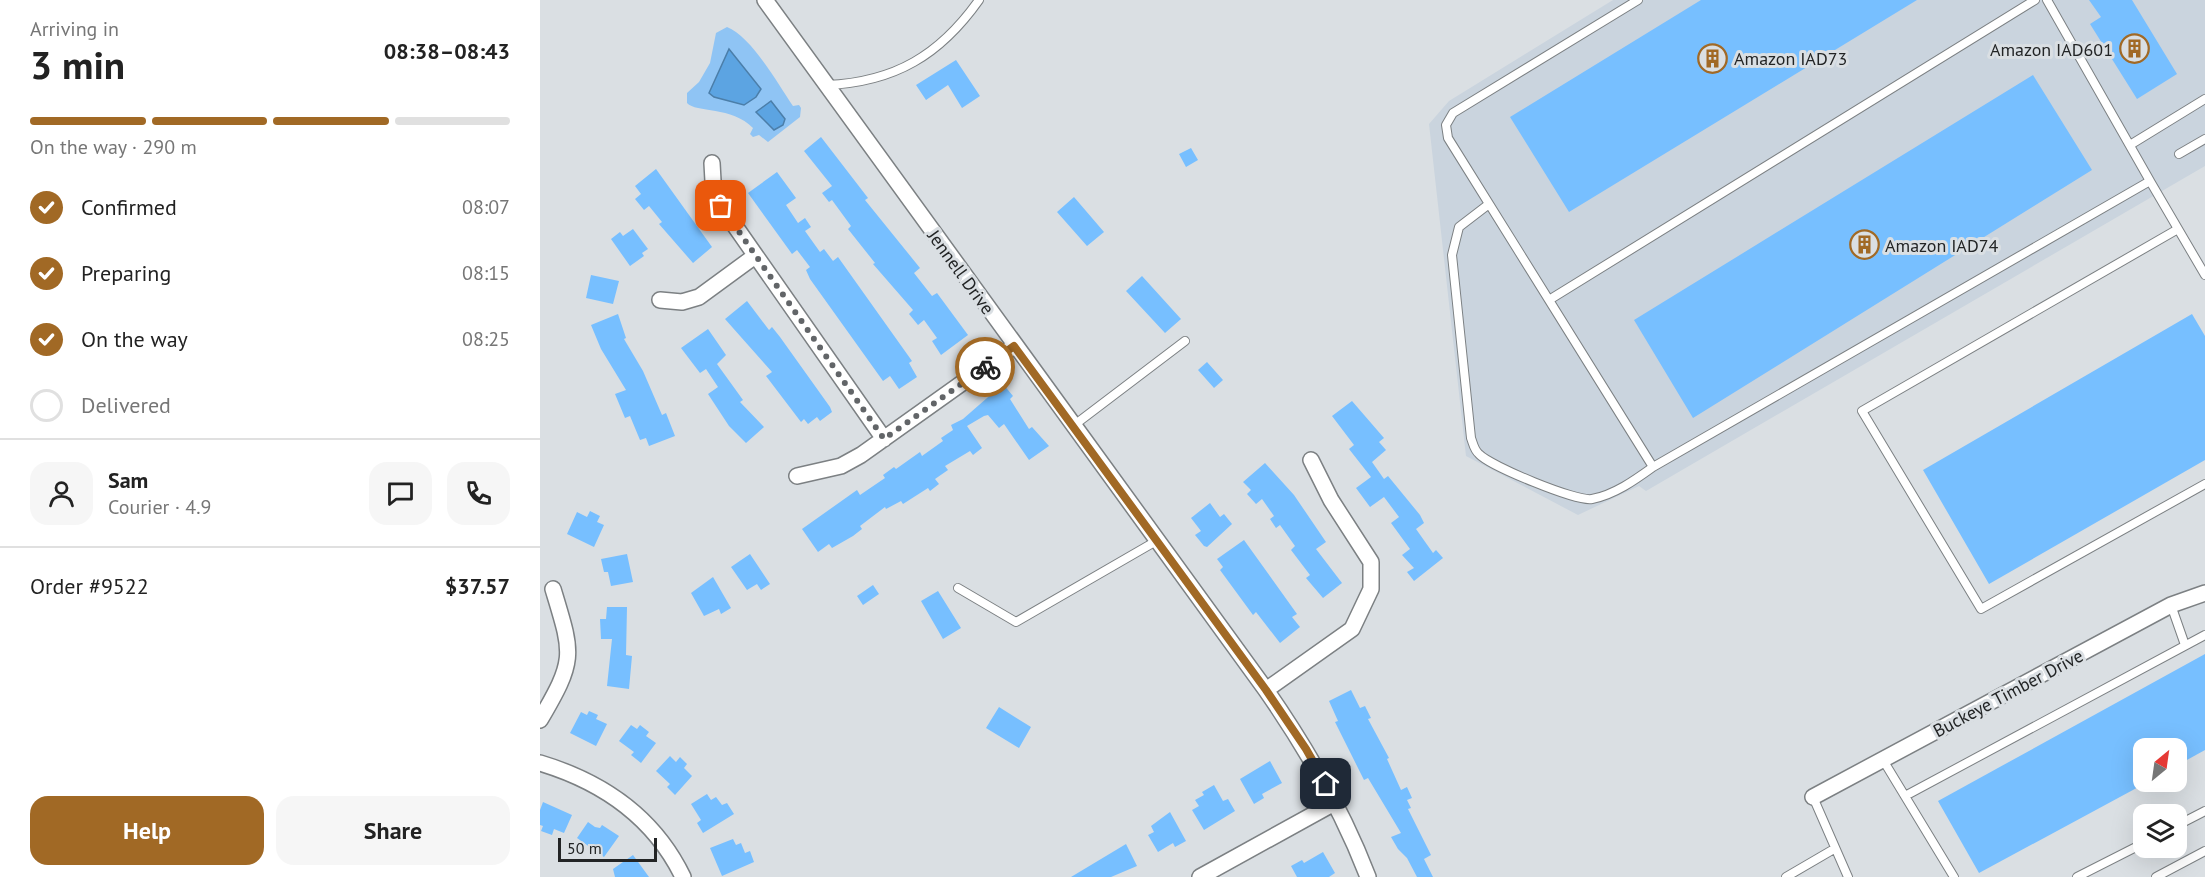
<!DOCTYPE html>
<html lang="en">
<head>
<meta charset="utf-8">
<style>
	:root { --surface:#fff; --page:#f6f6f6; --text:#222; --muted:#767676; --line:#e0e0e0; --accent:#a16925 }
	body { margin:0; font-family:"PT Sans",sans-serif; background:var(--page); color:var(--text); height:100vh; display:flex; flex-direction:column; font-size:22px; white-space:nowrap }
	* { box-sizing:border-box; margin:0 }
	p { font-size:20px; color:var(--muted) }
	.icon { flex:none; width:33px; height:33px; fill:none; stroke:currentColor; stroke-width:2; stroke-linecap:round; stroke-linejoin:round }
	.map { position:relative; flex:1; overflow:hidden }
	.drawer { display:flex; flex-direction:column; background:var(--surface); width:540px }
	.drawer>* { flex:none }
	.needle { width:39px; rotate:29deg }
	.tools { position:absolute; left:1593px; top:738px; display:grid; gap:12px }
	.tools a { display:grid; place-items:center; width:54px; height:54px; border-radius:12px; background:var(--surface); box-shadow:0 6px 24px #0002; font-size:30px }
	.scale { position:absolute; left:18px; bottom:15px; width:99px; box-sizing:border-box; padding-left:6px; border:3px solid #222425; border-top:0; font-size:16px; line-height:21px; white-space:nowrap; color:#222425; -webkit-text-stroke:4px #dadfe3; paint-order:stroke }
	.pin { position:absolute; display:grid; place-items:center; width:51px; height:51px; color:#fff; margin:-26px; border-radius:12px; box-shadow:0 3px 9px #0006 }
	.courier { position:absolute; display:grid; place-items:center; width:60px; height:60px; margin:-30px; border:4px solid #a16925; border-radius:50%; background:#fff; color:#222; box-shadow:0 2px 8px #0007 }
	.overview em { font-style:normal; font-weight:700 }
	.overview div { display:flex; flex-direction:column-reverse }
	.overview { display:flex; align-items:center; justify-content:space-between; height:102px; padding:0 30px }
	h1 { font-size:39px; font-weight:700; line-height:45px }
	.bar { display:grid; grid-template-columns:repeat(4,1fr); gap:9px 6px; align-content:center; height:72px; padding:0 30px }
	.bar i { height:8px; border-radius:4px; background:var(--line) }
	.bar .current { background:var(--accent) }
	.bar p { grid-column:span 4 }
	.line { display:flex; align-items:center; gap:15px; padding:0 30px; border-top:2px solid var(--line) }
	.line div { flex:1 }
	.round { display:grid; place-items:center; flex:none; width:63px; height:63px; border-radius:18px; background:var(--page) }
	ol { padding:0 30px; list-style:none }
	li { display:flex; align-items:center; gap:18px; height:66px }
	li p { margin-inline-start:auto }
	li .icon { padding:6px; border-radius:50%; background:var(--accent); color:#fff; stroke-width:4 }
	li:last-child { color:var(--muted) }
	li i { width:33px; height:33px; border:3px solid var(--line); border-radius:50% }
	.primary-button { display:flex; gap:12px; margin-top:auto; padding:12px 30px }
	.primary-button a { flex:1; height:69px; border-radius:18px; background:var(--accent); color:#fff; font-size:24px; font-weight:700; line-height:69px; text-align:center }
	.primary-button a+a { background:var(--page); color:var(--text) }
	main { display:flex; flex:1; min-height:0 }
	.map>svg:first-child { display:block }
	.built { fill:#cad4de }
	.green { fill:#8fc4f4 }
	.water { fill:#5ca4e2; stroke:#4b7ea9; stroke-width:1.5 }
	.building { fill:#77bfff }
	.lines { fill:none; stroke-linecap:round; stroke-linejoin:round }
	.lane-casing { stroke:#7c8083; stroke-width:10 }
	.street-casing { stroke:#7c8083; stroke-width:18 }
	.lane { stroke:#fff; stroke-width:8 }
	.street { stroke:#fff; stroke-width:15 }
	.done { stroke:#626568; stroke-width:6; stroke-dasharray:0 10.8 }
	.route { stroke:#a16925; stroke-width:8 }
	.labels { text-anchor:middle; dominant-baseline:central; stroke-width:6; stroke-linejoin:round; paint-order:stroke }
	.poi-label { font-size:18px; fill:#222425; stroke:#dadfe3; text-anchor:start }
	.street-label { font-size:18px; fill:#222425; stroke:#dadfe3 }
</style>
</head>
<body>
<main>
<section class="drawer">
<div class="overview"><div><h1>3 min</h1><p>Arriving in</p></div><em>08:38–08:43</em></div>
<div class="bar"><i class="current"></i><i class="current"></i><i class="current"></i><i></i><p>On the way · 290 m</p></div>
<ol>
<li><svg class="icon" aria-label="check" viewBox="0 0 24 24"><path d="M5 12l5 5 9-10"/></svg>Confirmed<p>08:07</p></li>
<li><svg class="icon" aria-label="check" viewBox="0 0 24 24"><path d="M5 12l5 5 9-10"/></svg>Preparing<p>08:15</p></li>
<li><svg class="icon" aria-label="check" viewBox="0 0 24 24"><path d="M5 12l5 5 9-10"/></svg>On the way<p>08:25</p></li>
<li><i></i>Delivered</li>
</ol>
<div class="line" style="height:108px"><a class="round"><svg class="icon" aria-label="person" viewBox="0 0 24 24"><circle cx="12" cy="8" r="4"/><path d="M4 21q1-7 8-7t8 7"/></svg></a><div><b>Sam</b><p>Courier · 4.9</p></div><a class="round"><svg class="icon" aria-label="chat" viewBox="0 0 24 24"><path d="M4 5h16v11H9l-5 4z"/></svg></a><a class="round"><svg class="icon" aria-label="phone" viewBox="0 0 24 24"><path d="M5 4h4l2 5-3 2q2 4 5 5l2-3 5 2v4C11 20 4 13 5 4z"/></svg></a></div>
<div class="line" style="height:78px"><div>Order #9522</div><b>$37.57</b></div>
<div class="primary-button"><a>Help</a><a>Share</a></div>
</section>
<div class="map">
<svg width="1665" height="877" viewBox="0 0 1665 877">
	<rect width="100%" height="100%" fill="#dadfe3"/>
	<!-- built -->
	<path class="built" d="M 1073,0 L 1665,0 L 1665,166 L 1106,491 L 1099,486 L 1038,515 L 926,456 L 889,124 L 909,101 Z"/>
	<!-- green -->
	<path class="green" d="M 187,27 C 211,36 238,84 253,106 L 259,105 L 261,108 L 260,117 L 228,142 L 219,135 L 213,137 L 210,134 L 213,128 C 192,106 156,113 147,103 L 147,93 L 159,82 L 170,63 L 176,33 Z"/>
	<!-- water -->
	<path class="water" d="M 189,49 L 221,89 L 216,97 L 204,105 L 174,97 L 169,93 Z
		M 231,101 L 245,119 L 243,125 L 234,130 L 216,112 Z"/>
	<!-- building -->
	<path class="building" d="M 1161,0 L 1377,0 L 1029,212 L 970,117 Z
		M 1549,0 L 1592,0 L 1637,74 L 1597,99 L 1550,24 L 1561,17 Z
		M 416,60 L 440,96 L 422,108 L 408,85 L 386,100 L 376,85 Z
		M 1493,75 L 1552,170 L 1153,418 L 1094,320 Z
		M 281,137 L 328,198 L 325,200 L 380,268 L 374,273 L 392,296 L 397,293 L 428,335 L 401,355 L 392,341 L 397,338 L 384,320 L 378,325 L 369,314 L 373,310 L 333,264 L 335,263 L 308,229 L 311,226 L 292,200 L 289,202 L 282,193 L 292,186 L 264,151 Z
		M 651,148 L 658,160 L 646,167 L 639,154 Z
		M 116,169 L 172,247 L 153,263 L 119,224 L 122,222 L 109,206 L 104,210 L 95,199 L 101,194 L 95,186 Z
		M 237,172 L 256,198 L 246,205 L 258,223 L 265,218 L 271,227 L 265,231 L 280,252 L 284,249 L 293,261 L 298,257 L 372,361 L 369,363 L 377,377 L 359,389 L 350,376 L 343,381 L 270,279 L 266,270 L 270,267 L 257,250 L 252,254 L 208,193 Z
		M 534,197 L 564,232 L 547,246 L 517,212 Z
		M 93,229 L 108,249 L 102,253 L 104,256 L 90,266 L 71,239 L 80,232 L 83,236 Z
		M 51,275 L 79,281 L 73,304 L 46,298 Z
		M 602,276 L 641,319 L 625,333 L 586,291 Z
		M 207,301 L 229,330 L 232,327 L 240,337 L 290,407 L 292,412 L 280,421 L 277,417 L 268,424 L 264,419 L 261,422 L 226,376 L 232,372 L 185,319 Z
		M 78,314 L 86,338 L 84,339 L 103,371 L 122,415 L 126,413 L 135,436 L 109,446 L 106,438 L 100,440 L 90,416 L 85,418 L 75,394 L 86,390 L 61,349 L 51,325 Z
		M 1652,314 L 1665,336 L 1665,460 L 1449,584 L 1383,470 Z
		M 168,329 L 186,355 L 177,364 L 203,400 L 200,402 L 224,427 L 206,443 L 189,426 L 168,394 L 178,387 L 166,369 L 160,373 L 141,348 Z
		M 667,362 L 683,380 L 674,388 L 658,370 Z
		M 463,384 L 473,396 L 470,399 L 489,429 L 492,427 L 509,446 L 489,460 L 464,424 L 459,428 L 448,415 L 444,416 L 427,426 L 442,448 L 433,455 L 430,451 L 405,466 L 408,470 L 395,479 L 399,484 L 390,491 L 388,488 L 363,504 L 361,501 L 346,509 L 345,507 L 320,526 L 322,529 L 313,536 L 292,548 L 289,544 L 278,552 L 262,529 L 317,490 L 320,495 L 345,478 L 343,475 L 354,467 L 356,469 L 380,452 L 382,456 L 403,441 L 401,438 L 413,430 L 411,425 L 423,419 Z
		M 812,401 L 844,438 L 839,442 L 846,450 L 832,462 L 844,479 L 848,476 L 880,515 L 884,523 L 876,529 L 893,553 L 896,550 L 903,558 L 874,581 L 867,572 L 874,568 L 862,555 L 870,549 L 851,523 L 859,517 L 844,497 L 830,507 L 816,488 L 831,477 L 809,449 L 814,445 L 792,416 Z
		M 725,463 L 754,495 L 786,542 L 776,549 L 802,583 L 783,598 L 766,578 L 770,575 L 751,550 L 755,546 L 740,525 L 736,528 L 730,519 L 734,516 L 722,499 L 716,504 L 707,494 L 711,490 L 703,482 Z
		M 670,503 L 680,517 L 684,514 L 692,524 L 667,547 L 664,546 L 655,535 L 661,531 L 651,518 Z
		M 50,511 L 60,516 L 57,522 L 64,525 L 54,547 L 27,534 L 37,512 L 47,517 Z
		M 704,540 L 757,614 L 752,617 L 760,627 L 740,643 L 716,612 L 713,615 L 680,570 L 683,567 L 677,559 Z
		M 87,554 L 93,582 L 71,586 L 68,572 L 64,572 L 61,559 Z
		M 210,554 L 230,584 L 221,590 L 217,584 L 207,590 L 191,567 Z
		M 173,577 L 191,608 L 181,614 L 179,609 L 164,616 L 151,593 Z
		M 333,585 L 339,594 L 323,605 L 317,596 Z
		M 398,591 L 421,628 L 403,639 L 381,601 Z
		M 67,607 L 87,607 L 86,655 L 92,656 L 89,689 L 67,686 L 72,639 L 61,639 L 60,619 L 66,619 Z
		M 1665,654 L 1665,750 L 1636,766 L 1636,748 L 1604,748 L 1604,784 L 1439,873 L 1398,801 Z
		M 811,690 L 820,708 L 825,706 L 831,718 L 828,719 L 849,758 L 847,759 L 861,790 L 867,787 L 872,798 L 867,800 L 871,808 L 868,809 L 891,855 L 884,859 L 893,877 L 877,877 L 867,858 L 858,849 L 851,837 L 861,833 L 828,778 L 824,780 L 795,722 L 798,721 L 789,701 Z
		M 459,707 L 491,727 L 479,748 L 446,728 Z
		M 49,711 L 58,715 L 56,719 L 67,724 L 56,746 L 30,733 L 41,712 L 47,715 Z
		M 91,725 L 97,729 L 100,725 L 109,732 L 106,736 L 116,743 L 101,763 L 91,755 L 94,752 L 79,741 Z
		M 130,756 L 136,762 L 140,757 L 147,764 L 144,768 L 152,776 L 135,795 L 127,787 L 130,784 L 116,771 Z
		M 730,761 L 742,783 L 722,794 L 724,798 L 714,804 L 700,779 Z
		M 674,785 L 683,801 L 688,799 L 695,811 L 664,830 L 652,810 L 659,806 L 655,800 L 664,795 L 662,792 Z
		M 167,794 L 171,800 L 176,797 L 182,805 L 187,803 L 194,814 L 163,833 L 157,823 L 161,820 L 151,804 Z
		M 3,802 L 32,815 L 24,833 L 14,829 L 12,835 L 1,831 L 3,826 L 0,825 L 0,810 Z
		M 630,812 L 646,841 L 635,847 L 633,843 L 618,852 L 608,835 L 614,832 L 611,826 Z
		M 48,822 L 55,827 L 60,828 L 62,825 L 79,836 L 64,857 L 37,838 Z
		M 193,839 L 196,845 L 201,843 L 205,853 L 210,851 L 214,862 L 182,876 L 170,848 Z
		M 586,844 L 597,866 L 571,877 L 531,877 Z
		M 783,852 L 795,873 L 789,877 L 757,877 L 751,866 L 762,860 L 764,863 Z
		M 93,855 L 109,877 L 75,877 L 73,869 Z"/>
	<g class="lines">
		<defs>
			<path id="lane" d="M 1098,0 L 913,113 L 906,125 L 908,138 L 1113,467 L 1610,181 L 1507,0
				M 287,85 C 355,82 400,55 439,0
				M 1590,145 L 1665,99
				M 1639,154 L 1665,139
				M 1610,181 L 1665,275
				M 949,204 L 919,227 L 912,255 L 931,438 C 933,443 934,450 939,454 C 950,466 1037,502 1052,499 C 1074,495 1095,480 1113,467
				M 1638,229 L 1322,411 L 1441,609 L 1665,484
				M 1009,300 L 1495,0
				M 533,426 L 645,341
				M 418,588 L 476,622 L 618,540
				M 1631,605 L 1645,645
				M 1343,760 L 1414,877
				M 1365,796 L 1665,635
				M 1273,797 L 1308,877
				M 1636,826 L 1665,811
				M 1246,877 L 1294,849
				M 1537,877 L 1604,843
				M 1616,877 L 1665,851"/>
			<path id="street" d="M 225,0 L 726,690 C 767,749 802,809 828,877
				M 172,163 L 173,181 L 181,206 L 344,439
				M 120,300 L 142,302 L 159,297 L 215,256
				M 257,476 L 301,466 L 321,455 L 474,346
				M 726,690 L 812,629 L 831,589 L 831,562 L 791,500 L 771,460
				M 0,720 C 36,659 33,655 13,589
				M 0,763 C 63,782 114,817 143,877
				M 1273,797 L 1631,605 L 1665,593
				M 660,877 L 796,802"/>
		</defs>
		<!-- lane casing -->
		<use href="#lane" class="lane-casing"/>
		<!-- street casing -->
		<use href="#street" class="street-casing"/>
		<!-- lane -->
		<use href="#lane" class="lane"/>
		<!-- street -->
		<use href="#street" class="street"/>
	</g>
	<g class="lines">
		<!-- done -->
		<path class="done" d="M 181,206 L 344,439 L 445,367"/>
		<!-- route -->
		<path class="route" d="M 445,367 L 474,346 L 726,690 L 766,749 L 786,784"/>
	</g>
	<!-- icons -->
	<defs>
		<symbol id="building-ring" viewBox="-11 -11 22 22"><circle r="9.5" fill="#dadfe3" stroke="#a16925" stroke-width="1.5"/><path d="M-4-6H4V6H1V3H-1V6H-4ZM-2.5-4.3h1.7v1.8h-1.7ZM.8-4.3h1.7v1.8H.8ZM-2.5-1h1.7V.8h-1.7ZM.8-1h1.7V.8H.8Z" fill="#a16925"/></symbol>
	</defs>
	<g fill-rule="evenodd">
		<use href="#building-ring" x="1578" y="32" width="33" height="33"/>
		<use href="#building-ring" x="1156" y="42" width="33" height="33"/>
		<use href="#building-ring" x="1308" y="228" width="33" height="33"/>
	</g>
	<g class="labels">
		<!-- poi labels -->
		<g class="poi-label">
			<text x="1573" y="49" text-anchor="end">Amazon IAD601</text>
			<text x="1194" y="58">Amazon IAD73</text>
			<text x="1345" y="245">Amazon IAD74</text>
		</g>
		<!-- street labels -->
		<g class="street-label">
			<text transform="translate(421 272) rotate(54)">Jennell Drive</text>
			<text transform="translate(1468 693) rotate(-28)">Buckeye Timber Drive</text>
		</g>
	</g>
</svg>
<div class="tools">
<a><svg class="needle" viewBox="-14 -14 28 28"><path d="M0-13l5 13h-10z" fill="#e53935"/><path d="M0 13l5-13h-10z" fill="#767676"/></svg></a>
<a><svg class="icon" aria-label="layers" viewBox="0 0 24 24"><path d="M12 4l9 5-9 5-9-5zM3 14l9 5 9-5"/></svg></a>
</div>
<div class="scale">50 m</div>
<div class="pin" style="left:181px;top:206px;background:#ea580c"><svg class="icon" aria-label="bag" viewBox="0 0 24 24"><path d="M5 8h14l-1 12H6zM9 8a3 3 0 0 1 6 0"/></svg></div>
<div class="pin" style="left:786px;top:784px;background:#1f2937"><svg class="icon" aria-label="home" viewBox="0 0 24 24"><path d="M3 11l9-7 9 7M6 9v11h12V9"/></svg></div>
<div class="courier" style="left:445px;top:367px"><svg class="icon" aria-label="bike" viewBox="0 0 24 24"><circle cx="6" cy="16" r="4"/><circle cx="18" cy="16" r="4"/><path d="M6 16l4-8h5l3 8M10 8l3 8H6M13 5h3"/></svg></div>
</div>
</main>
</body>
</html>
